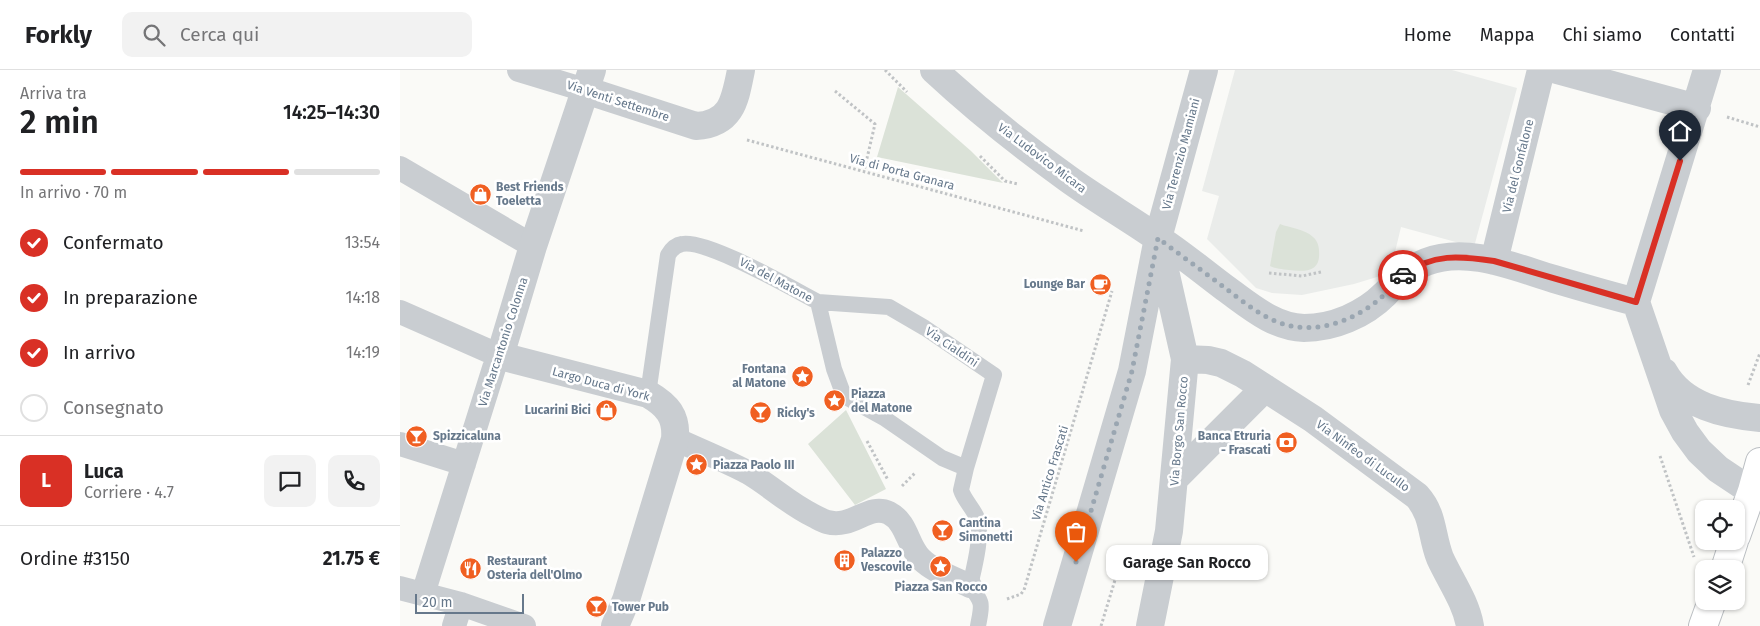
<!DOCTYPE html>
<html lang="it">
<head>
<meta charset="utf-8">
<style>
	:root { --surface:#fff; --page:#f2f2f2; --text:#202124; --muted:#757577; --line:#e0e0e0; --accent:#d93025 }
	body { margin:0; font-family:"Fira Sans",sans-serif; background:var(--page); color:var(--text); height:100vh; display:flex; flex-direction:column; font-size:19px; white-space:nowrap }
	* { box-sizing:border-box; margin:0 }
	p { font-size:16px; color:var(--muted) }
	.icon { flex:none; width:28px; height:28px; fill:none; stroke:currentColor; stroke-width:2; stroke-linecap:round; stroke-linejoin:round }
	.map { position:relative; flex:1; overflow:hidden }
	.details { display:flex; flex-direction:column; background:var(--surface); width:400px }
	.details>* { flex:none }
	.buttons { position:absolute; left:1295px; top:430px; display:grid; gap:10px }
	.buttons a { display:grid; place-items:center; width:50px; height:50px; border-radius:10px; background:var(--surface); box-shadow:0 1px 4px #0004; font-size:25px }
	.scale { position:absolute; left:15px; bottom:12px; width:109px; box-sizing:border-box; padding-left:5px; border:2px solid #66788b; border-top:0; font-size:14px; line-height:18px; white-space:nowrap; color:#66788b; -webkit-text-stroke:4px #fff; paint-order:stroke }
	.pin { position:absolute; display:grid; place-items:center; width:42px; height:42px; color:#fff; margin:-51px -21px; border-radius:50% 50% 50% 0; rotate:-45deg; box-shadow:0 0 5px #0007 }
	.pin .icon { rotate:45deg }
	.courier { position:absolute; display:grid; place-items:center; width:50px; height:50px; margin:-25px; border:4px solid #d93025; border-radius:50%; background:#fff; color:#222; box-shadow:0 1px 6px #0007 }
	.bubble { position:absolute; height:35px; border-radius:10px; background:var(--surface); box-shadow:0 1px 4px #0004; font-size:16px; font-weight:600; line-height:35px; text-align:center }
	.overview em { font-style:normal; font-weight:600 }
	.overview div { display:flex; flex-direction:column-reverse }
	.overview { display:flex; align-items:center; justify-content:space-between; height:85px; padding:0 20px }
	h1 { font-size:32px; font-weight:600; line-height:38px }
	.bar { display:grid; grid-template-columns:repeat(4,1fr); gap:8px 5px; align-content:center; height:60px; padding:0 20px }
	.bar i { height:6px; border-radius:4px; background:var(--line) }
	.bar .selected { background:var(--accent) }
	.bar p { grid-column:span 4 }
	.line { display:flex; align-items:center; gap:12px; padding:0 20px; border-top:1px solid var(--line) }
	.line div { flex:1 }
	.round { display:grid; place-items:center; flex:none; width:52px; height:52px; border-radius:10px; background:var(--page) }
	ol { padding:0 20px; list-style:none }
	li { display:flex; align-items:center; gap:15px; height:55px }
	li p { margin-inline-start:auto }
	li .icon { padding:5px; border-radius:50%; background:var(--accent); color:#fff; stroke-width:4 }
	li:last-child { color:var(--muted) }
	li i { width:28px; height:28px; border:2px solid var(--line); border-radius:50% }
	header { display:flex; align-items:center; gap:30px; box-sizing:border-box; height:70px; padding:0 25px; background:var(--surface); border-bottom:1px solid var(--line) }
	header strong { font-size:24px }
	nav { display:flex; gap:28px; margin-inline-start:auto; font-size:18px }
	.search { width:350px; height:45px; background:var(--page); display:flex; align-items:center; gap:12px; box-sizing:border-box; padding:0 18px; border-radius:10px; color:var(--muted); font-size:19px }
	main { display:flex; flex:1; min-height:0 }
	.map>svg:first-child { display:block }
	.built { fill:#eaecea }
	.green { fill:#dbe2d8 }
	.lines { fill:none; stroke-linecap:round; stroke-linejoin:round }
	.primary-casing { stroke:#babec2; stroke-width:30 }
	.path { stroke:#c0c3c5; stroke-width:3; stroke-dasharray:2.5 2.5; stroke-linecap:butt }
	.service { stroke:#c9cdd1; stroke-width:16 }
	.pedestrian { stroke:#c9cdd1; stroke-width:24 }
	.minor { stroke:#c9cdd1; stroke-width:28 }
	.primary { stroke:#fff; stroke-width:28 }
	.done { stroke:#9aa6b1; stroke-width:5; stroke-dasharray:0 9 }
	.route { stroke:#d93025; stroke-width:6 }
	.labels { text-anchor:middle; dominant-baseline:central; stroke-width:5; stroke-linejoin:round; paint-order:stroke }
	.street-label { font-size:12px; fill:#66788b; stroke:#fff }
	.poi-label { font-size:12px; font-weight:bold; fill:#66788b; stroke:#fff; text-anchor:start }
</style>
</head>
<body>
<header>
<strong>Forkly</strong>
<div class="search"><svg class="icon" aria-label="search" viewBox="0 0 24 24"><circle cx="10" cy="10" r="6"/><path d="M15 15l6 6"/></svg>Cerca qui</div>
<nav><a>Home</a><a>Mappa</a><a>Chi siamo</a><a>Contatti</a></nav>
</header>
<main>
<section class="details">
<div class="overview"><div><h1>2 min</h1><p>Arriva tra</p></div><em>14:25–14:30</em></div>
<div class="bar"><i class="selected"></i><i class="selected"></i><i class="selected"></i><i></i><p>In arrivo · 70 m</p></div>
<ol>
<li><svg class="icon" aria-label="check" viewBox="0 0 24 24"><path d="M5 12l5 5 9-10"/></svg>Confermato<p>13:54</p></li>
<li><svg class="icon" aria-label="check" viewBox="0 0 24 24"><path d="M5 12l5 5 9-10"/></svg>In preparazione<p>14:18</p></li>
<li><svg class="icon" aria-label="check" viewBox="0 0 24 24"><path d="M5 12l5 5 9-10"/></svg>In arrivo<p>14:19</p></li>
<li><i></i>Consegnato</li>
</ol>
<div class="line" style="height:90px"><b class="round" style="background:var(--accent);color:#fff">L</b><div><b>Luca</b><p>Corriere · 4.7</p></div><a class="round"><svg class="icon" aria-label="chat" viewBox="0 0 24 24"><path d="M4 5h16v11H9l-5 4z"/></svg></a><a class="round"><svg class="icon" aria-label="phone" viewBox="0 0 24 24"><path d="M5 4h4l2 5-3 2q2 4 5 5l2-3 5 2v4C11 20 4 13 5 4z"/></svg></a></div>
<div class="line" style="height:65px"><div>Ordine #3150</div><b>21.75 €</b></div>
</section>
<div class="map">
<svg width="1360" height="556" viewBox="0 0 1360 556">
	<rect width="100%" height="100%" fill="#fafaf7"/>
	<!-- built -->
	<path class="built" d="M 835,0 L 1052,0 L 1117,18 L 1074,177 L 1001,157 L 990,203 L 954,214 L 902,225 L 872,223 L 856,218 L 807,169 L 819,126 L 802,121 Z"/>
	<!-- green -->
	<path class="green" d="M 498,17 L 571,81 L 603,113 L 477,87 Z
		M 880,154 C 890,158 905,159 913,167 C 917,170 919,176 919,181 C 921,202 905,202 889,200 C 882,199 876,199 870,196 L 876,162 Z
		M 446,340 L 486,419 L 455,435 L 408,374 Z"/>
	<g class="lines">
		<defs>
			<path id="primary" d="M 1336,466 L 1352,421 L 1360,392
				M 1325,499 L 1334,471
				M 1303,556 L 1312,531"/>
		</defs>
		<!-- primary casing -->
		<use href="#primary" class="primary-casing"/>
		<!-- path -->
		<path class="path" d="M 485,0 L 507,22
			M 435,21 L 475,54 L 464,101
			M 1327,47 L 1360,57
			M 347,70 L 684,161
			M 580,86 L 605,111 L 618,114
			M 869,203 L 902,206 L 921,202
			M 1348,315 L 1360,283
			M 467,371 L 488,410
			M 1260,386 L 1294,487
			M 502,416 L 515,403
			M 607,529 L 621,524 L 624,520 L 712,221
			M 701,556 L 722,487 L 713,485"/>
		<!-- service -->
		<path class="service" d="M 418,232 L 489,237 L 525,258 L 594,305 L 566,398
			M 248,324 L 268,185 C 271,180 275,175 282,174 C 307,169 393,219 418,232 L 434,299 L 444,326 L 484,348 L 542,388 L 566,398 L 561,420 C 564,430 573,438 577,448 C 583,465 574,498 570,516 C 584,534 582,534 578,556"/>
		<!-- pedestrian -->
		<path class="pedestrian" d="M 119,0 L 185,20
			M 0,98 L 133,176
			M 0,242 L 100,286 L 94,298 L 23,524
			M 275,369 C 299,380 324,390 347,402 C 371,416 389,434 414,446 C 418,448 423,451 427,452 C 453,459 468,433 489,443 C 508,453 507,476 521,489 C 534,502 554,508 570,516
			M 0,374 L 64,394
			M 0,518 L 61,534 L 124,556
			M 54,556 L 61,534"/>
		<!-- minor -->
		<path class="minor" d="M 192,0 L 133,176 L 100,286 L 248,324 C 267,335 277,346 275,369 L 226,530 L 215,556
			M 534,0 C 576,39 621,75 667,108 C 696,129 727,147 756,167 C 780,182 802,201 825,218 C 849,235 873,257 904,258 C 933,258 964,245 985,224 C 998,211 1008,199 1026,192 C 1067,176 1114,197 1154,209 C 1181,217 1208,225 1236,232
			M 1157,0 L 1297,38
			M 185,20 L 296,56 C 332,54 335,30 341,0
			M 1094,191 L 1141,0
			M 1236,232 L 1307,0
			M 1236,232 L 1273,340 L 1285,362 L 1299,381 L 1318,399 L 1360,427
			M 785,289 L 808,290 L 821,293 L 843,304 L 913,349 L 1017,426 C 1034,445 1031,465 1040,488 C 1050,510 1066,532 1070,556
			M 1264,302 C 1283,336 1324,345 1360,348
			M 774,409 L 865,318
			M 657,556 L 732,301 L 758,168 L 804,0
			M 750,556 L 769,461 L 785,289 L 759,174"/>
		<!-- primary -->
		<use href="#primary" class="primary"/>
	</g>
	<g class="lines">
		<!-- done -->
		<path class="done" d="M 676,492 L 732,301 L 758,168 C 780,185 803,201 825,218 C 840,229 855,242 873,250 C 906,266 945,255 973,234 C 985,226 993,214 1003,205"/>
		<!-- route -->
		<path class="route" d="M 1003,205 C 1033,183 1060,186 1094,191 L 1236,232 L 1280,91"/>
	</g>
	<!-- icons -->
	<defs>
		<symbol id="shop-disc" viewBox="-11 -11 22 22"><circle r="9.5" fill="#f05f21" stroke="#fff"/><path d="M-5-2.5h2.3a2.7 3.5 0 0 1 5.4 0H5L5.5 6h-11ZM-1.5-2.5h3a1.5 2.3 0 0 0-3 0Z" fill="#fff"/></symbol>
		<symbol id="cafe-disc" viewBox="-11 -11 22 22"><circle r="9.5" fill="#f05f21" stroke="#fff"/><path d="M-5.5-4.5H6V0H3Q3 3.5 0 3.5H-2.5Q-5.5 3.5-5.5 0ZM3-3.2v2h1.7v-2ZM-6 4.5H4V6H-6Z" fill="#fff"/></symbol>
		<symbol id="sight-disc" viewBox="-11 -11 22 22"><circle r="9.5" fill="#f05f21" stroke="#fff"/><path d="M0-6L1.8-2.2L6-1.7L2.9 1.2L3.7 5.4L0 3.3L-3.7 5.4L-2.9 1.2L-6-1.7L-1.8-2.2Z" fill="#fff"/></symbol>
		<symbol id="bar-disc" viewBox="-11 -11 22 22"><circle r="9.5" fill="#f05f21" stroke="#fff"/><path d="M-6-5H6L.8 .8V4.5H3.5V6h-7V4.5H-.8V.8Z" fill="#fff"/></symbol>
		<symbol id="bank-disc" viewBox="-11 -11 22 22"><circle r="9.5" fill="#f05f21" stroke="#fff"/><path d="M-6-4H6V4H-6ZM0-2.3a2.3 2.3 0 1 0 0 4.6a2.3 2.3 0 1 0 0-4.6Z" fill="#fff"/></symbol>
		<symbol id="building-disc" viewBox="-11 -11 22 22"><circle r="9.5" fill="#f05f21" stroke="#fff"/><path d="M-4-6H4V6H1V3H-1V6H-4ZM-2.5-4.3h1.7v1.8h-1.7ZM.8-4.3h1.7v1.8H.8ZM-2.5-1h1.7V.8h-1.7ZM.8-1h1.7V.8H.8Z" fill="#fff"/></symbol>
		<symbol id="restaurant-disc" viewBox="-11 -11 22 22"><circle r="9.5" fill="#f05f21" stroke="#fff"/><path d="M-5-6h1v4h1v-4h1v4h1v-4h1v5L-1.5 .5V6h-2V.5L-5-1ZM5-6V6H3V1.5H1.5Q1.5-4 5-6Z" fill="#fff"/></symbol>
	</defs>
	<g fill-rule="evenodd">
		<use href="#shop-disc" x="68" y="112" width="25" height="25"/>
		<use href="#cafe-disc" x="688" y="202" width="25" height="25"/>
		<use href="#sight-disc" x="390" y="294" width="25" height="25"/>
		<use href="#sight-disc" x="422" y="318" width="25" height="25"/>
		<use href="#shop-disc" x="194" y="328" width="25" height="25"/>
		<use href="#bar-disc" x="348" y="330" width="25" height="25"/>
		<use href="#bar-disc" x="4" y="354" width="25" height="25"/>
		<use href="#bank-disc" x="874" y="360" width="25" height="25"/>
		<use href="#sight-disc" x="284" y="382" width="25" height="25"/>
		<use href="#bar-disc" x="530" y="448" width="25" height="25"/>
		<use href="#building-disc" x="432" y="478" width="25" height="25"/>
		<use href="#sight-disc" x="528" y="484" width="25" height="25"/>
		<use href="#restaurant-disc" x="58" y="486" width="25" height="25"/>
		<use href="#bar-disc" x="184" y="524" width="25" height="25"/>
	</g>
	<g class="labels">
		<!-- street labels -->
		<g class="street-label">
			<text transform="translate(218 31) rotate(18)">Via Venti Settembre</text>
			<text transform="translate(781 84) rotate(-75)">Via Terenzio Mamiani</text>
			<text transform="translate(642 88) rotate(37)">Via Ludovico Micara</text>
			<text transform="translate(1118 96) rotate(-76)">Via del Gonfalone</text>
			<text transform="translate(502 102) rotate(15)">Via di Porta Granara</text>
			<text transform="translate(376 210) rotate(28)">Via del Matone</text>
			<text transform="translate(103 272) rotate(-72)">Via Marcantonio Colonna</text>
			<text transform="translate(552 277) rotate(34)">Via Cialdini</text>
			<text transform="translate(201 314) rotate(15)">Largo Duca di York</text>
			<text transform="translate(779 361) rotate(-85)">Via Borgo San Rocco</text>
			<text transform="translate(963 386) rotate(36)">Via Ninfeo di Lucullo</text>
			<text transform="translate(650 403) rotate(-73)">Via Antico Frascati</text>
		</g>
		<!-- poi labels -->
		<g class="poi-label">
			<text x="96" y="117">Best Friends<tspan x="96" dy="14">Toeletta</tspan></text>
			<text x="685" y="214" text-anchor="end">Lounge Bar</text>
			<text x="386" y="299" text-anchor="end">Fontana<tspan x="386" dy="14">al Matone</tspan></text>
			<text x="451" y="324">Piazza<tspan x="451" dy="14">del Matone</tspan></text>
			<text x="191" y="340" text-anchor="end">Lucarini Bici</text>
			<text x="377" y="343">Ricky's</text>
			<text x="33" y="366">Spizzicaluna</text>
			<text x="871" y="366" text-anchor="end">Banca Etruria<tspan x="871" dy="14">- Frascati</tspan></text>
			<text x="313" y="395">Piazza Paolo III</text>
			<text x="559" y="453">Cantina<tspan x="559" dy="14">Simonetti</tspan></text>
			<text x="461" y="483">Palazzo<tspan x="461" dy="14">Vescovile</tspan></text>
			<text x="87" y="491">Restaurant<tspan x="87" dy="14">Osteria dell'Olmo</tspan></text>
			<text x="541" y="517" text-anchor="middle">Piazza San Rocco</text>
			<text x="212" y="537">Tower Pub</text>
		</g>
	</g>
</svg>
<div class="buttons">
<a><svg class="icon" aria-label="locate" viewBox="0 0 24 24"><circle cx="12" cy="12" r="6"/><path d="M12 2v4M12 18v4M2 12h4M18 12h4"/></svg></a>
<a><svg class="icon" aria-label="layers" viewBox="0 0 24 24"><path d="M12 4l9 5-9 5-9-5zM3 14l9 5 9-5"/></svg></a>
</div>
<div class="scale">20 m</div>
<div class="pin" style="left:676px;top:492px;background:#ea580c"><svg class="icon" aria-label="bag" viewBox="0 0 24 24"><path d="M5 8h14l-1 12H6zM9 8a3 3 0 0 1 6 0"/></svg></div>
<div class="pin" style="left:1280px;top:91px;background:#1f2937"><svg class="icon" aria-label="home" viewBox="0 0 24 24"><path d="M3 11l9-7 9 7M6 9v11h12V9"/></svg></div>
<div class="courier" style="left:1003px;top:205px"><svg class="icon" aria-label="car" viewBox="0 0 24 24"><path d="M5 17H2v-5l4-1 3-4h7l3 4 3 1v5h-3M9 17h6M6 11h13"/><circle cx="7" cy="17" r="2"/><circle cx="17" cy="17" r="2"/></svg></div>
<div class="bubble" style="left:706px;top:475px;width:162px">Garage San Rocco</div>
</div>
</main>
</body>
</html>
